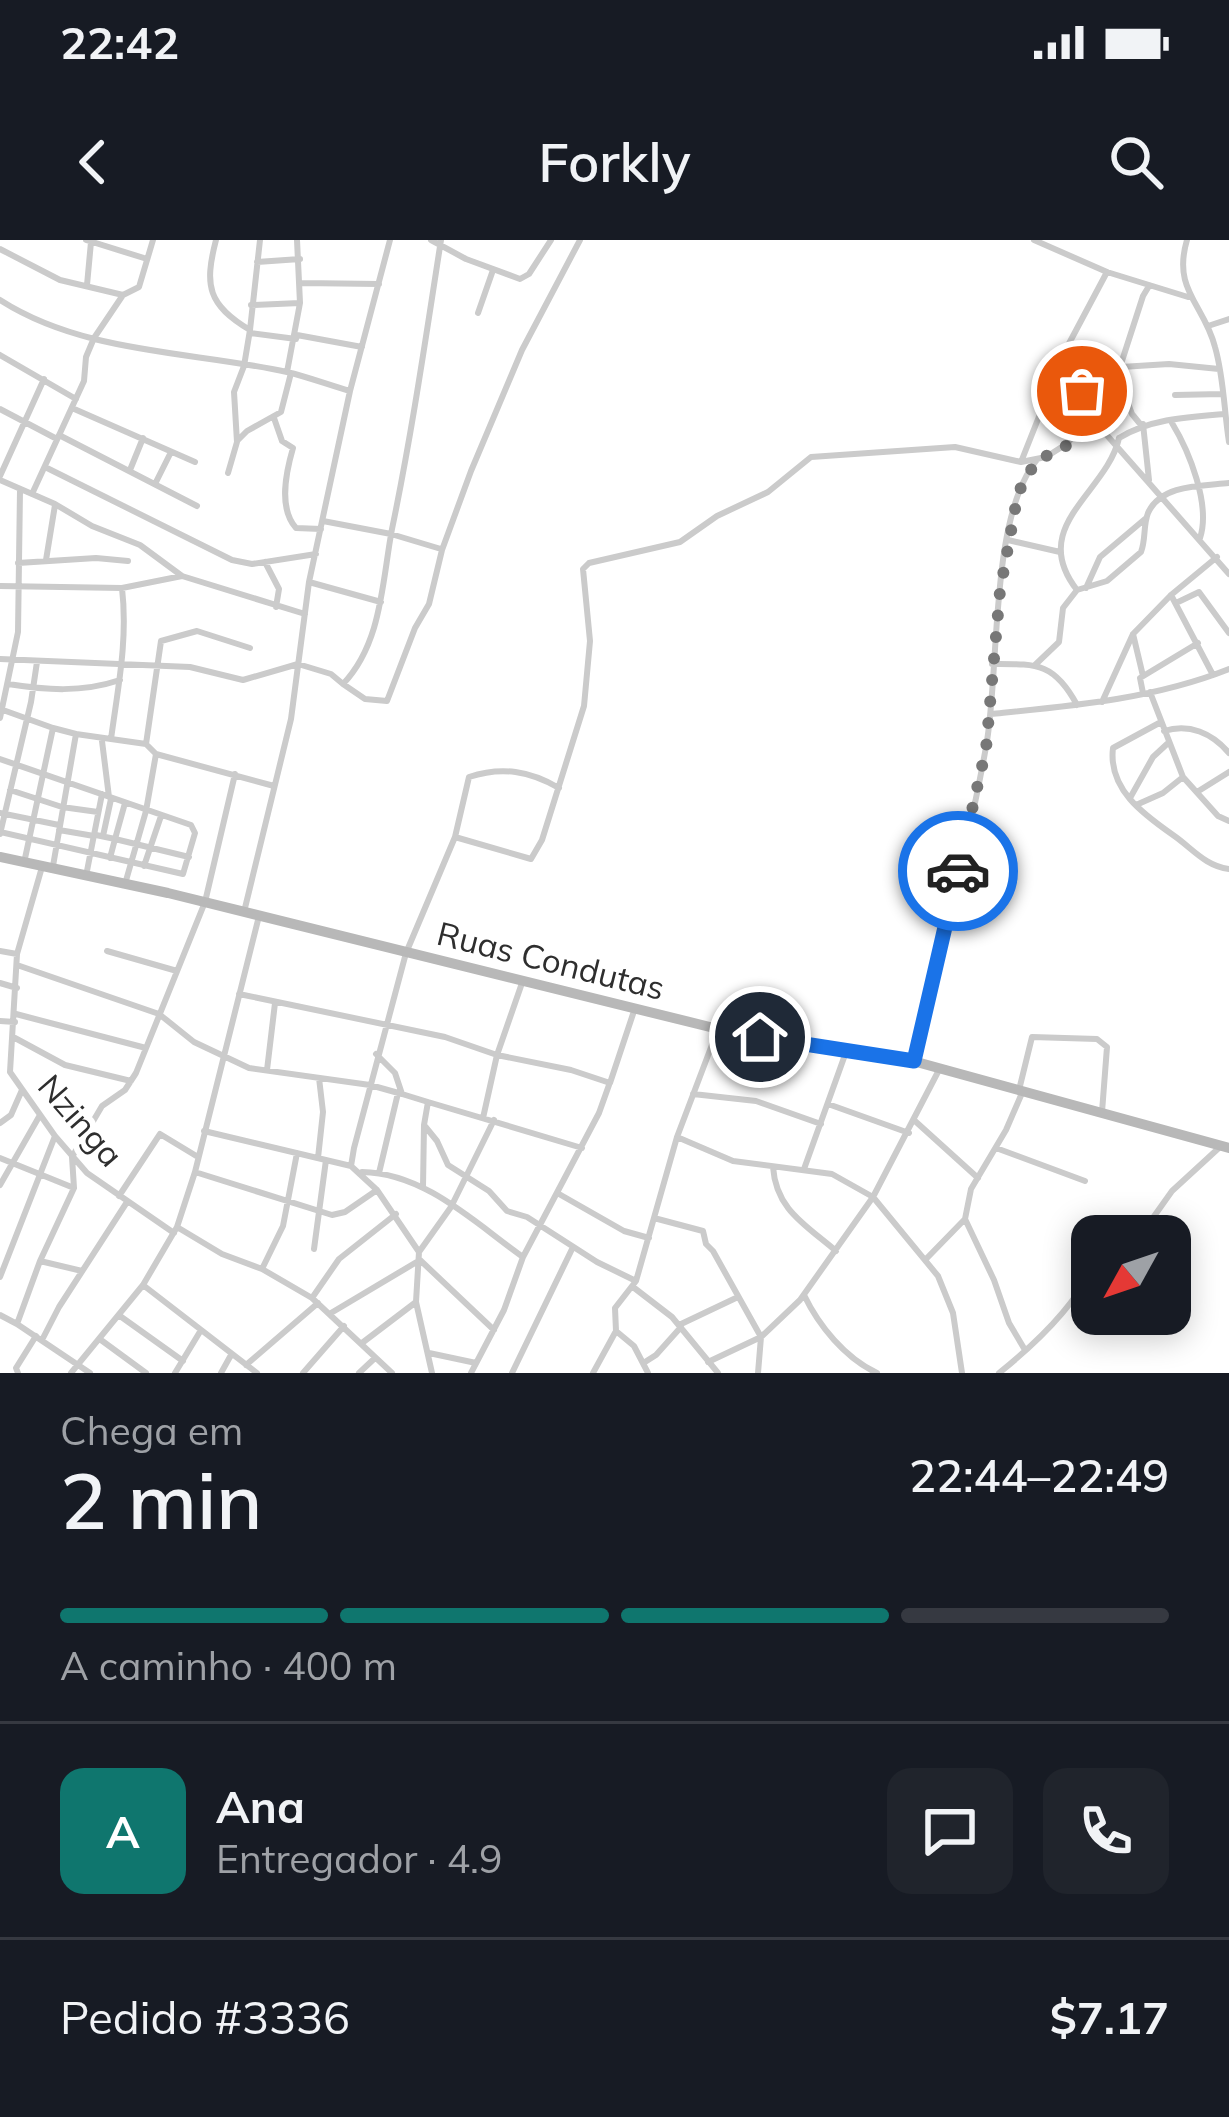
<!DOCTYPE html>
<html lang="pt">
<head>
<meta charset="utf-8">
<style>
	:root { --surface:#171b24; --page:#20242c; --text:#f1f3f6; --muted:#9ea1a6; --line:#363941; --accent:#0f766e }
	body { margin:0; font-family:Mulish,sans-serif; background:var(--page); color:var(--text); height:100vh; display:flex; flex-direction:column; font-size:45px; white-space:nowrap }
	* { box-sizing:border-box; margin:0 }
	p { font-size:39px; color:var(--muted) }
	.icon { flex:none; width:66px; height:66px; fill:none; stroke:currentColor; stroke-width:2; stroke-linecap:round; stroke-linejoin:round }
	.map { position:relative; height:1133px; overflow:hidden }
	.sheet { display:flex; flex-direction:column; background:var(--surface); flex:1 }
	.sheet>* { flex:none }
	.needle { width:78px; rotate:230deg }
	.buttons { position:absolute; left:1071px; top:975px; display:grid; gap:24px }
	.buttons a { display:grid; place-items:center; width:120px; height:120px; border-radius:24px; background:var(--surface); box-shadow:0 6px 30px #0003; font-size:60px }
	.pin { position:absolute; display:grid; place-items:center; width:102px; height:102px; color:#fff; margin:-51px; border:6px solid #fff; border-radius:50%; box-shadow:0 3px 12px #0007 }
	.courier { position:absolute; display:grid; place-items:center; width:120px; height:120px; margin:-60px; border:9px solid #1a73e8; border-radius:50%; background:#fff; color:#222; box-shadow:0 3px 15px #0007 }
	.headline em { font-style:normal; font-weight:600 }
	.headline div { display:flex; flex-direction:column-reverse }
	.headline { display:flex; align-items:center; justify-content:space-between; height:204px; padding:0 60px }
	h1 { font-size:78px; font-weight:600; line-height:90px }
	.bar { display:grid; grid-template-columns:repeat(4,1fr); gap:18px 12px; align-content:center; height:144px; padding:0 60px }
	.bar i { height:15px; border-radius:9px; background:var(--line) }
	.bar .on { background:var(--accent) }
	.bar p { grid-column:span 4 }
	.line { display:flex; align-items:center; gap:30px; padding:0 60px; border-top:3px solid var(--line) }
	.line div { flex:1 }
	.round { display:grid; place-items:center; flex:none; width:126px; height:126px; border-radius:24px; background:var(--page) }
	.status { display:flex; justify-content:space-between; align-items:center; height:84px; padding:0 60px; background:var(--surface); direction:ltr }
	.status svg { height:33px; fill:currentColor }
	header { display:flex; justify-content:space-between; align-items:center; height:156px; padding:0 60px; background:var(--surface); font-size:54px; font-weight:600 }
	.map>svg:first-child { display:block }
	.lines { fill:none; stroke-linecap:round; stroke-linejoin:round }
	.street { stroke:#cbcbcb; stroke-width:6 }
	.secondary { stroke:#b8b8b8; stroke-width:10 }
	.done { stroke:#777; stroke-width:12; stroke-dasharray:0 21.6 }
	.route { stroke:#1a73e8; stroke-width:15 }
	.labels { text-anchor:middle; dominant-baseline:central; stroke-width:12; stroke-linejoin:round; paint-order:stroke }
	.street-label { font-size:33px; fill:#2e2e2e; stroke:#fff }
</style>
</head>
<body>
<div class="status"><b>22:42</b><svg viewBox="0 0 49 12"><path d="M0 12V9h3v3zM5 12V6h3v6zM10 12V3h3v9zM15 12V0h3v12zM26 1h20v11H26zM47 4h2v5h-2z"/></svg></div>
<header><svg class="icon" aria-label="back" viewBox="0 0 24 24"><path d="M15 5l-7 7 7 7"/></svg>Forkly<svg class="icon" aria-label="search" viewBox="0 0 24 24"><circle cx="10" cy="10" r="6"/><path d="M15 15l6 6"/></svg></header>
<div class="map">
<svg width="1229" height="1133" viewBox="0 0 1229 1133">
	<rect width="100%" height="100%" fill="#fff"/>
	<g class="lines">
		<!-- street -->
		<path class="street" d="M 86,0 L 147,19
			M 216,0 C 204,46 208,65 250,90
			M 431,0 L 466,19 L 520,39 L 529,34 L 551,0
			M 441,0 C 426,96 412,193 392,289 C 382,342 382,403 343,444 L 365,459 L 387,461 L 415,388 L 429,364 L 442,310 L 471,231 L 522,110 L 580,0
			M 1034,0 L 1107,32 L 1188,57
			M 1187,0 C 1172,50 1204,64 1215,107 C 1224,138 1224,171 1229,202
			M 0,9 L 60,40 L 123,55
			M 257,22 L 300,19
			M 301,43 L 379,44
			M 87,45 L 91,2
			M 0,60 C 84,114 192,111 287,132 C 308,137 329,145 350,151
			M 251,65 L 300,63
			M 478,73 L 493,30
			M 1208,86 L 1229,79
			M 250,93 L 296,99
			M 297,95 L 362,107
			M 1065,111 C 1067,144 1090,148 1090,176 L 1229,334
			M 0,115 L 76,159
			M 1121,127 L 1169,124 L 1219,129
			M 287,132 L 300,63 L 297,0
			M 1117,134 L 1132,174 L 1141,185
			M 1175,155 L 1222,154
			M 72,168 L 195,222
			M 0,169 L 57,199
			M 274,178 L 282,201 L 293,208 C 286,232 278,268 296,288 L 321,289
			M 1172,183 C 1189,211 1211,265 1200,298
			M 1143,184 L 1149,240
			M 59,195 L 197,266
			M 1119,198 C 1150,179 1187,177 1224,174
			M 238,200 L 247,191 L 281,172 L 291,133
			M 1021,222 L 1065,111 L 1107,32
			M 45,227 L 232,320 L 252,324 L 316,314
			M 130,230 L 143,198
			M 228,233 L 237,202 L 234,152 L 244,126 L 250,90 L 260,0
			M 0,236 L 44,139
			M 0,240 L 55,264 L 92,286 L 140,305 L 182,336 L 305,374
			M 155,244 L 171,212
			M 32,254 L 84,141 L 86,117 L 94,98 L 123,55 L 139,47 L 153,0
			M 323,281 L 391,294 L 441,309
			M 1008,300 L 1060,312
			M 46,320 L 55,265
			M 265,322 L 279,349 L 276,367
			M 18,323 L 96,318 L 128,321
			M 309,342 L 381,362
			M 0,346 L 122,348 L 182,336
			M 122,348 C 128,400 118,447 111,499 L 146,504 L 156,514 L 274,546
			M 1086,348 L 1100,317 L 1145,279
			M 1077,350 C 1027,286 1107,253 1119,198
			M 1171,355 L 1213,435
			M 1176,363 L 1199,352 L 1229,393
			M 1133,394 L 1143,436
			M 0,419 L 190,427 L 243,440 L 298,424 L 331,434 L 343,444
			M 992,424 C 1036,424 1054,422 1077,465
			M 1036,424 L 1059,402 L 1063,368 L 1077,350 L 1107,341 L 1141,312 C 1146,299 1143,286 1148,273 C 1161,244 1202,246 1229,243
			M 8,444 C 46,450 81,453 120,440
			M 1150,452 L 1183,537 L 1218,576 L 1229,581
			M 1143,453 L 1140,438 L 1198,403
			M 1102,462 L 1133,394 L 1171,355 L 1217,317
			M 3,470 L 53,488 L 24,623
			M 991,474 C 1071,466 1154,459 1229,429
			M 0,478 L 18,392 L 20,250
			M 1161,482 L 1113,508 C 1108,549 1143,574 1173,595 C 1192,608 1205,626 1229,629
			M 53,488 L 76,494
			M 1164,491 C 1189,483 1212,493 1229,513
			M 102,501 L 109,557
			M 146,504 L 161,401 L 197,391 L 250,408
			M 0,519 L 191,585 L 195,593 L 183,634 L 0,592
			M 10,550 L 62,567 L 98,572
			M 1197,552 L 1229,532
			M 1130,558 L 1153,517 L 1167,504
			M 1136,565 L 1163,553 L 1183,537
			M 0,573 L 59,585
			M 59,590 L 94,596
			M 0,594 L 31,462 L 37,422
			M 96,595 L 115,599 L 125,563
			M 103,596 L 111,559
			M 455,597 L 469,537 C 502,526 530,531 559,548
			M 110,618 L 115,599 L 189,617
			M 53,626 L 76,494 L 111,499
			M 144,626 L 161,576
			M 42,627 L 17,714 L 10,832 L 55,896 L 87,933 L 174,993
			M 86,636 L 102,554
			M 125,644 L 146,571 L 156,514
			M 244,672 L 291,479 L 309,342 L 350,151 L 390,0
			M 0,711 L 17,714
			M 107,711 L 177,731
			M 17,725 L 159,774 L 194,802 L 249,828 L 370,845 L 402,854
			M 0,743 L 17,748
			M 239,754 L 445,797 L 497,815 L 571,830 L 610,843 L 634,771
			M 16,774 L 146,808
			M 0,781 L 15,782
			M 15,798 L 65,825 L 131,841
			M 376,814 L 395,833 L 402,854 L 428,862 L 424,885 L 437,901 L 448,925 L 489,951 L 507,971 L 527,977 L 597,1022 L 636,1041
			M 914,820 C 938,716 967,612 986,507 C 1000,433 989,280 1036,221
			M 267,830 L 275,763
			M 1019,850 L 1032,797 L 1097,799 L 1107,807 L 1102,872
			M 693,854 L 756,861 L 821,884
			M 428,862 L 582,908
			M 828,864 L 909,893
			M 483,878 L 497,815 L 522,743
			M 915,881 L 978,938
			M 0,883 L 11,875 L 22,850
			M 204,891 L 351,926
			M 677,897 L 733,921 L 832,934 L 873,957 L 938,1036 L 953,1073 L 962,1133
			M 996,908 L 1085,941
			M 0,918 L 74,948
			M 318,918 L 323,872 L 319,838
			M 773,927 C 776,970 806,985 836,1011
			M 804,929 L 846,812
			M 195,932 L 332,975 L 345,972 L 377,950
			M 362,932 C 425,933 475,983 523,1017
			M 379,933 L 398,853
			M 0,945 L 40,875
			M 423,947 L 424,885
			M 559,954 L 624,991 L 649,998
			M 119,956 L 160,894 L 198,917
			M 654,978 L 703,991 L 706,1004 L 713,1011 L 761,1097 L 758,1133
			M 965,979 L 994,1040 L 1009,1083 L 1025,1110
			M 177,987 L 222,1014 L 262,1029 L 312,1058 L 392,1133
			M 1140,996 L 1172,951 L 1221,906
			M 314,1009 L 326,920
			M 419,1012 L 451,967 L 494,880
			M 927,1018 L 965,979 L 971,949 L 1006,890 L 1022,853
			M 40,1021 L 82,1031
			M 262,1029 L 283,986 L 297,913
			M 0,1037 L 55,896
			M 143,1045 L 257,1133
			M 633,1047 L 672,1077 L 718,1133
			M 804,1055 C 819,1086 845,1118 877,1133
			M 312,1058 L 339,1019 L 396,974
			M 331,1073 L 420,1020 L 494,1090
			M 0,1075 L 17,1084
			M 120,1076 L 183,1121
			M 679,1085 L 738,1057
			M 616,1091 L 634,1106 L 648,1133
			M 42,1100 L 59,1067 L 127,962
			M 101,1100 L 146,1133
			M 362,1103 L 416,1062
			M 429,1113 L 476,1123
			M 645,1122 L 656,1115 L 681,1087
			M 708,1122 L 761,1097 L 800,1060 L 873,957 L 940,828
			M 246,1125 L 318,1063
			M 18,1133 L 16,1128 L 36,1096
			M 71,1133 L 143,1045 L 177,987 L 195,932 L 259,676
			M 90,1133 L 17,1084 L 40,1021 L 74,948 L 72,917 L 102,866 L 125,850 L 136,833 L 205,662 L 235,534
			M 175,1133 L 201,1090
			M 221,1133 L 231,1115
			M 303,1133 L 344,1086
			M 359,1133 L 375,1118
			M 432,1133 L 416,1062 L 419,1012 L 377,950 L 351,926 L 354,908 L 406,713 L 455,597 L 531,619 L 542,600 L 584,466 L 590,401 L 583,329 L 589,323 L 680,302 L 717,276 L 768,252 L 811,217 L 955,207 L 1021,222 L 1046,217 L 1068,203 L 1102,158 L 1120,127 L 1143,56 L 1149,46
			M 471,1133 L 504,1070 L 523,1017 L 599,873 L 609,845
			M 512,1133 L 573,1007
			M 593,1133 L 616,1091 L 615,1068 L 636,1041 L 677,897 L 718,789
			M 999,1133 C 1034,1105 1072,1070 1092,1029"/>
		<!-- secondary -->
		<path class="secondary" d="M 0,617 L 168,653 L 718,789 L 913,821 L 1229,908"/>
	</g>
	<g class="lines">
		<!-- done -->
		<path class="done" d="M 958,631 L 986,509 L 1000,351 L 1018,253 L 1036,221 L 1065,207 L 1090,176 L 1090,162 L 1082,151"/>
		<!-- route -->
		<path class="route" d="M 760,797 L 914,821 L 958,631"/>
	</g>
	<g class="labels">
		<!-- street labels -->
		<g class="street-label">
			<text transform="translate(551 720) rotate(14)">Ruas Condutas</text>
			<text transform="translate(81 880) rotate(49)">Nzinga</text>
		</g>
	</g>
</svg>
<div class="buttons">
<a><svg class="needle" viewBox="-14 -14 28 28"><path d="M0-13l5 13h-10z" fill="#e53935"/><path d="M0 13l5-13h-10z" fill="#9ea1a6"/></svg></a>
</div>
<div class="pin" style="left:1082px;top:151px;background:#ea580c"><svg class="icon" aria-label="bag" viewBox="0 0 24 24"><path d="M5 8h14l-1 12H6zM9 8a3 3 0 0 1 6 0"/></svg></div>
<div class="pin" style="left:760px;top:797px;background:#1f2937"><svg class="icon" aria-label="home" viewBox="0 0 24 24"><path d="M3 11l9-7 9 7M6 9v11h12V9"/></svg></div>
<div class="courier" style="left:958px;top:631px"><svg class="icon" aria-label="car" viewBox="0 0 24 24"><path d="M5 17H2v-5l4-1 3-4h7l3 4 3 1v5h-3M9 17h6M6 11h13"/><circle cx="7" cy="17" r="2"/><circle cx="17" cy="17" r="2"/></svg></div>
</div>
<section class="sheet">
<div class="headline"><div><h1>2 min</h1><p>Chega em</p></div><em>22:44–22:49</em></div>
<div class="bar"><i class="on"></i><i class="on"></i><i class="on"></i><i></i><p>A caminho · 400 m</p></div>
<div class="line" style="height:216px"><b class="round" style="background:var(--accent);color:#fff">A</b><div><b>Ana</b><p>Entregador · 4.9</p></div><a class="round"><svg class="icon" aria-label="chat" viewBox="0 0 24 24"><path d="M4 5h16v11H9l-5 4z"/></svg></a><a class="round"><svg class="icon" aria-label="phone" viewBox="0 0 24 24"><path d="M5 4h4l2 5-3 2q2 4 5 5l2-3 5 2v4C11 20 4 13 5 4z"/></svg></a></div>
<div class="line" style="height:156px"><div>Pedido #3336</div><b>$7.17</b></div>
</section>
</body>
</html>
